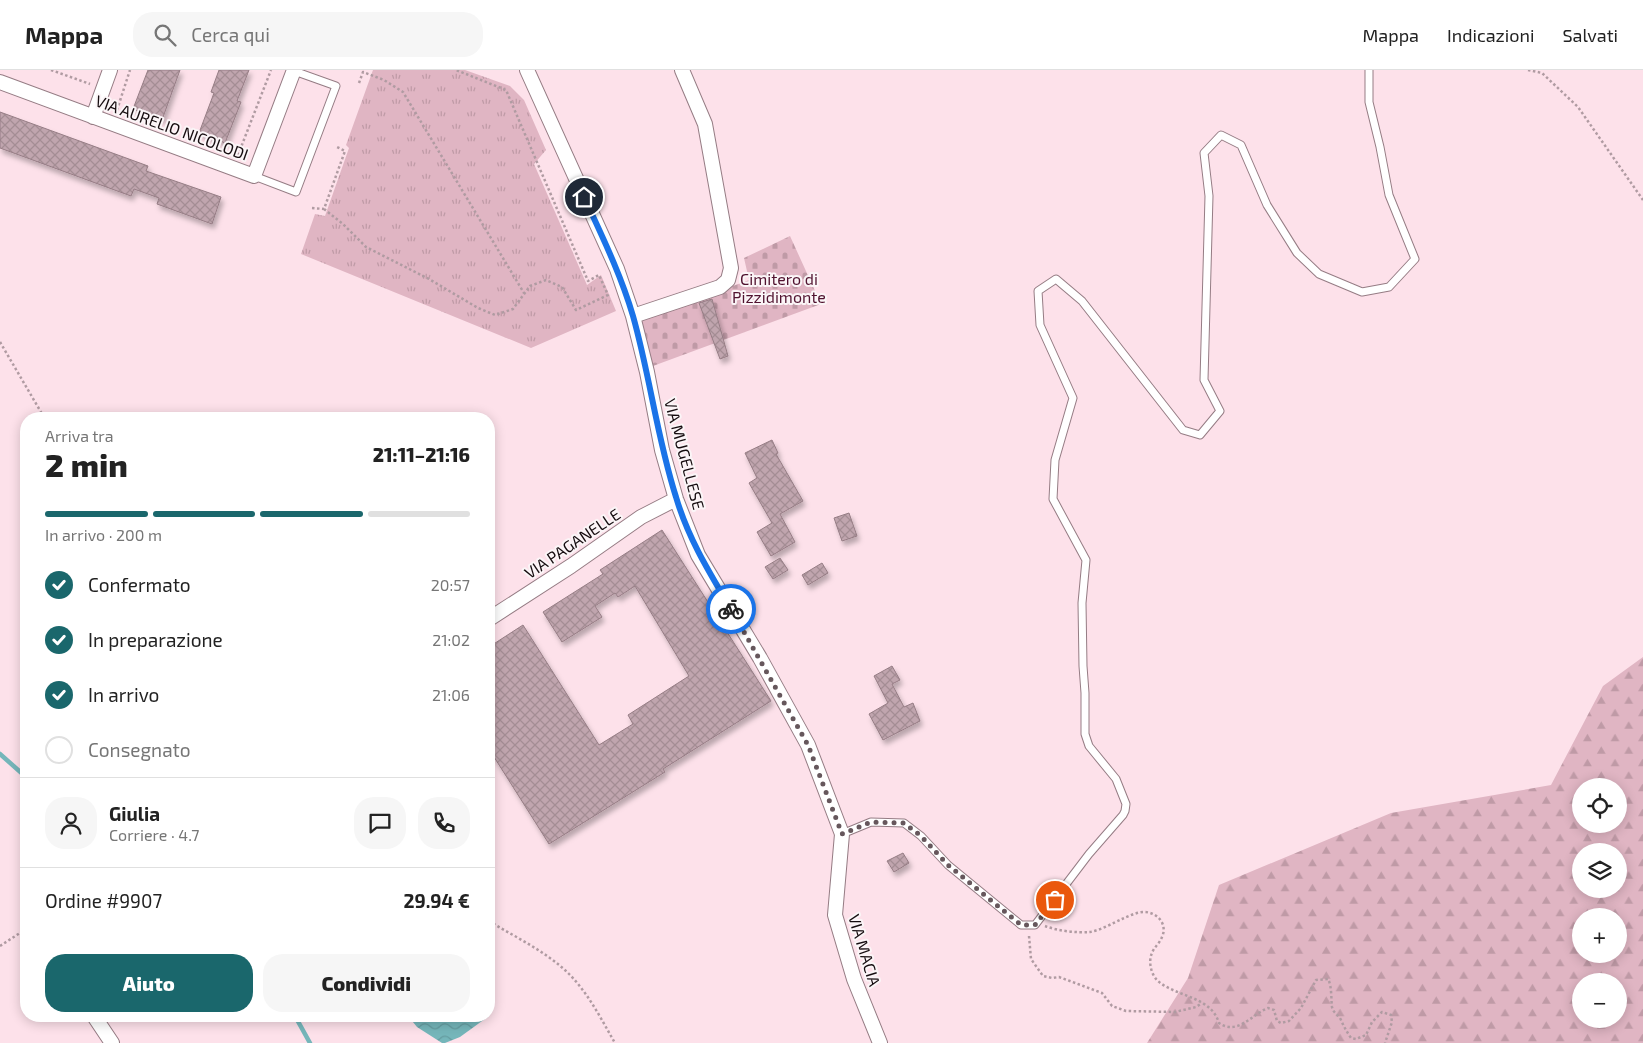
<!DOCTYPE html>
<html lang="it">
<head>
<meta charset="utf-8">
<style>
	:root { --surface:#fff; --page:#f6f6f6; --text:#222; --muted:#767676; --line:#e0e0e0; --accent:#1a676c }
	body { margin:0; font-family:"Exo 2",sans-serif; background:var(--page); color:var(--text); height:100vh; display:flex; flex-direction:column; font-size:19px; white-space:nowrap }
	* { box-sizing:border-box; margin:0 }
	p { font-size:16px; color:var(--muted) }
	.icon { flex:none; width:28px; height:28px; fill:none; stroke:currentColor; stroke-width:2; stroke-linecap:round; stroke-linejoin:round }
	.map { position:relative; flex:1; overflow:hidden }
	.details { position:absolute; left:20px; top:342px; width:475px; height:610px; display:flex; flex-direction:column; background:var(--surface); border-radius:20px; box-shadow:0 2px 12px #0003 }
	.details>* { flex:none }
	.buttons { position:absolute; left:1572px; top:708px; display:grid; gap:10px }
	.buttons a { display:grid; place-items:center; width:55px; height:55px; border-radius:50%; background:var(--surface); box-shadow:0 2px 12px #0003; font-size:25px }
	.pin { position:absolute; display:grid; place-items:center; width:42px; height:42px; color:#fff; margin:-21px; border:2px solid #fff; border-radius:50%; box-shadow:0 1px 5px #0007 }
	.courier { position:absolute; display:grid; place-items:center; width:50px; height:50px; margin:-25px; border:4px solid #1a73e8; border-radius:50%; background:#fff; color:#222; box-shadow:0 1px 6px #0007 }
	.head em { font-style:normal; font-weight:800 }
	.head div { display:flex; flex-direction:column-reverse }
	.head { display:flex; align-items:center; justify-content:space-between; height:85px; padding:0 25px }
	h1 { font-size:32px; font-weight:800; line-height:38px }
	.bar { display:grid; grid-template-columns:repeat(4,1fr); gap:8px 5px; align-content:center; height:60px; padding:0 25px }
	.bar i { height:6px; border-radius:4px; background:var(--line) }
	.bar .on { background:var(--accent) }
	.bar p { grid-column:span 4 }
	.line { display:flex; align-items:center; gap:12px; padding:0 25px; border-top:1px solid var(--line) }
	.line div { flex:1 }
	.round { display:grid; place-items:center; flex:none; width:52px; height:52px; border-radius:20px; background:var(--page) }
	ol { padding:0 25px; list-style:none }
	li { display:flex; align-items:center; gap:15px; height:55px }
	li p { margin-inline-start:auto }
	li .icon { padding:5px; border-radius:50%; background:var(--accent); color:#fff; stroke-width:4 }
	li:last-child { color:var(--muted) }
	li i { width:28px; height:28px; border:2px solid var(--line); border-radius:50% }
	.primary-button { display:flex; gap:10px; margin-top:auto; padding:10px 25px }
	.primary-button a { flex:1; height:58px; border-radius:20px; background:var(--accent); color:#fff; font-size:20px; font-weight:800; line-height:58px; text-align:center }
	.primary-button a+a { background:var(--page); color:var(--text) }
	header { display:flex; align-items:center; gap:30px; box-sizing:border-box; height:70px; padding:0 25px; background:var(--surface); border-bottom:1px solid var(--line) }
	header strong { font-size:24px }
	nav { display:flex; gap:28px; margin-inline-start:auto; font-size:18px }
	.search { width:350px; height:45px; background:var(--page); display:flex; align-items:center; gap:12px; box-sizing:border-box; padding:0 18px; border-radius:20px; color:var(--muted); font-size:19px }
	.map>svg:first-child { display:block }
	.forest { fill:url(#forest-firs); fill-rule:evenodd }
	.cemetery { fill:url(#cemetery-stones) }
	.park { fill:url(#park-tufts) }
	.water { fill:url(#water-waves) }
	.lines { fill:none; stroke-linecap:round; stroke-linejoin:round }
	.stream { stroke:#75b6ba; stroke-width:4.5 }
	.building { fill:url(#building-cross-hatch); stroke:#967d85; filter:url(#shadow) }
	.lane-casing { stroke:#957c84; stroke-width:9 }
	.street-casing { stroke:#957c84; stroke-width:16 }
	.path { stroke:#b09ba2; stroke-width:2.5; stroke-dasharray:2.5 2.5; stroke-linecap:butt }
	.lane { stroke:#fff; stroke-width:7 }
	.street { stroke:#fff; stroke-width:14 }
	.done { stroke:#66575c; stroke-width:5; stroke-dasharray:0 9 }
	.route { stroke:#1a73e8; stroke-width:6 }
	.labels { text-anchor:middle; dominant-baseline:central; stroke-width:4; stroke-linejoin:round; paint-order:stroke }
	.street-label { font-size:16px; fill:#150c0f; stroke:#fbf5f7 }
	.park-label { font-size:16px; fill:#50122f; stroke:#fbf5f7 }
</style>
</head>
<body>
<header>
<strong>Mappa</strong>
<div class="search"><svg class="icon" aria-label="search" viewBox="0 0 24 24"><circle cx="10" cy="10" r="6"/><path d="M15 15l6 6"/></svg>Cerca qui</div>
<nav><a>Mappa</a><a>Indicazioni</a><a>Salvati</a></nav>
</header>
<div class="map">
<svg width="1643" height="973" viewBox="0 0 1643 973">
	<defs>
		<pattern id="forest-firs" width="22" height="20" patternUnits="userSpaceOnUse" patternTransform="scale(1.25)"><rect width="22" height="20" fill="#e0b5c3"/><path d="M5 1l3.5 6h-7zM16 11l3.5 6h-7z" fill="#bf9aa6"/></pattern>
		<pattern id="cemetery-stones" width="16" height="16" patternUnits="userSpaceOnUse" patternTransform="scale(1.25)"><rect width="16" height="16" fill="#e0b5c3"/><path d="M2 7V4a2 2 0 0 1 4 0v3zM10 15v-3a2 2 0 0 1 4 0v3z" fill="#bf9aa6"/></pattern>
		<pattern id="park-tufts" width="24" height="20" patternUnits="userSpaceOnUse" patternTransform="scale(1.25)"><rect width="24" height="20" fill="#e0b5c3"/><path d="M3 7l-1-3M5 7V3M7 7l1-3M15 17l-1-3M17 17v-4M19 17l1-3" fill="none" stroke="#bf9aa6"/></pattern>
		<pattern id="water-waves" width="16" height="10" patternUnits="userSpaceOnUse" patternTransform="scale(1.25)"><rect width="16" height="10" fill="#75b6ba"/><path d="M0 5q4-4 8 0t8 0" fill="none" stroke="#649b9f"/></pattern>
		<pattern id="building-cross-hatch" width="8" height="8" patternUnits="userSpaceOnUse" patternTransform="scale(1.25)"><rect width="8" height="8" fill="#c0a5ae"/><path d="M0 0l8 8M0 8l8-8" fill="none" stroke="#a48d94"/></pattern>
		<filter id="shadow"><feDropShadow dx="2.5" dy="4.5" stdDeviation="2.5" flood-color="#0004"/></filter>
	</defs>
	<rect width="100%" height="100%" fill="#fde1ea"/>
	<!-- forest -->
	<path class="forest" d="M 1643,587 L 1643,973 L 1147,973 L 1188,908 L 1219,815 L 1391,743 L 1551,715 L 1603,616 ZM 1581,716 L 1619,716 L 1619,754 L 1581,754 ZM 1581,781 L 1619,781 L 1619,819 L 1581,819 ZM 1581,846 L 1619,846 L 1619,884 L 1581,884 ZM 1581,911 L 1619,911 L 1619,949 L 1581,949 Z"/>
	<!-- cemetery -->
	<path class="cemetery" d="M 790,166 L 821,234 L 653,296 L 641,250 L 749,210 L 744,188 Z"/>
	<!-- park -->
	<path class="park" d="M 373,0 L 465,0 L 510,16 L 524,30 L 546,80 L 534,94 L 587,215 L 601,205 L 616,241 L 531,278 L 301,184 L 315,144 L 325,146 L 349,78 L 346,75 Z"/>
	<!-- water -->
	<path class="water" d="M 408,946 L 489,946 L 460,967 L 445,973 L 442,973 L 417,957 Z"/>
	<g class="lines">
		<!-- stream -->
		<path class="stream" d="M 0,684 L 26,707
			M 295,946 L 310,973"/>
	</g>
	<!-- building -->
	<path class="building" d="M 148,0 L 180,0 L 162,50 L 133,39 Z
		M 219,0 L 249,0 L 237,31 L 241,32 L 225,73 L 199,63 L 214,23 L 211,22 Z
		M 0,42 L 148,96 L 146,101 L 221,127 L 212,154 L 157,134 L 159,128 L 134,119 L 131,126 L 0,78 Z
		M 712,229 L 728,286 L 720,289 L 699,233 Z
		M 772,370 L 778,383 L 776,384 L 803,431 L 780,444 L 795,472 L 771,486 L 757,462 L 772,453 L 749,413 L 757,408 L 745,383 Z
		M 849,443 L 857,466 L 842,471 L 834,448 Z
		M 662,460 L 771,631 L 663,699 L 665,702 L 549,774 L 489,679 L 489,577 L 523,555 L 599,675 L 633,654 L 628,645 L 689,606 L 635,516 L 618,527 L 615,523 L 595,536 L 602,547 L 562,572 L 543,542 L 603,504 L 600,500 Z
		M 780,488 L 788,500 L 773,509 L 765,497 Z
		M 822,493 L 828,503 L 808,515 L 802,505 Z
		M 892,596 L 900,610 L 892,614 L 904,637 L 913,633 L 920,651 L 883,670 L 869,644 L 888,633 L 874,606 Z
		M 903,783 L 909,793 L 894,802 L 887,791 Z"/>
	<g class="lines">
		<defs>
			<path id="lane" d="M 254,106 L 296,122 L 336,16 L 294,1
				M 842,764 L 871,752 L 904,753 L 921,766 L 948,795 L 1021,855 L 1035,855 L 1089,784 L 1123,745 L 1125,741 L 1126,734 L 1116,709 L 1089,676 L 1085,664 L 1085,623 L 1083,596 L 1082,533 L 1086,490 L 1053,429 L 1055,390 L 1073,328 L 1040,255 L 1038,221 L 1056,209 L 1082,231 L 1183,360 L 1200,365 L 1220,341 L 1204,310 L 1209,126 L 1204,83 L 1221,65 L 1241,75 L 1267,135 L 1297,183 L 1319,204 L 1362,222 L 1389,217 L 1415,189 L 1389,125 L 1380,77 L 1369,32 L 1369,0"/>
			<path id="street" d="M 527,0 L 617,199 L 633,246 L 647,302 L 662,380 L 676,429 L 698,485 L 760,588 L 808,675 L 842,764 L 835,845 L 854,909 L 880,973
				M 0,12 L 254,106 L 294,0
				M 93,47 L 110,0
				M 633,246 L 720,217 L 728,210 L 731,198 L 705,54 L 682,0
				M 489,549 L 571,496 L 641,447 L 676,429
				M 94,946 L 112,973"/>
		</defs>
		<!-- lane casing -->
		<use href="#lane" class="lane-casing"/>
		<!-- street casing -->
		<use href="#street" class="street-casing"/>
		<!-- path -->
		<path class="path" d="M 51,0 L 90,14
			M 1528,0 L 1542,3 L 1578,37 L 1643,130
			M 359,13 L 363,2 L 384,10 L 403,22 L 524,223
			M 117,40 L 130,0
			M 238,85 L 271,0
			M 312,138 L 324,139 L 345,81 L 335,76
			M 324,139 L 343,154 L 366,177 L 429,209 L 478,238 L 495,245 L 513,239 L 530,216 L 546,210 L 562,217 L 576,240 L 608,225 L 599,205 L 588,211 L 506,20 L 456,0
			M 0,272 L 45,349
			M 489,851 C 515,867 545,881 567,902 C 588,922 601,949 615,973
			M 1045,856 C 1058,861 1077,863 1090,862 C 1101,860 1113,853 1122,849 C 1129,846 1137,842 1144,842 C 1157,842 1168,854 1162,867 C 1160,873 1154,877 1152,883 C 1148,891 1151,905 1158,911 C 1176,927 1211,926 1219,953 C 1238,966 1252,944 1268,938 L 1274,940 L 1277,951 L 1281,953 L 1289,951 L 1301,938 L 1316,910 L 1328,909 C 1332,916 1331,929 1332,937 C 1333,943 1339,945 1341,950 C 1344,957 1347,962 1351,968 L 1356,969 L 1366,965 L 1372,952 L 1382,942 L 1391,945 L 1392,952 L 1385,973
			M 1029,866 L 1031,889 L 1043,906 L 1052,908 L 1059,907 L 1102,923 L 1112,936 L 1126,941 L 1175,942 L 1196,937 L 1202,933
			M 0,876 L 26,859"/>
		<!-- lane -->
		<use href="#lane" class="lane"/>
		<!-- street -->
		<use href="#street" class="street"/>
	</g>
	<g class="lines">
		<!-- done -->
		<path class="done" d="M 731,539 L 808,675 L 842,764 L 871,752 L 904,753 L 921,766 L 948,795 L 1021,855 L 1035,855 L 1055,830"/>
		<!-- route -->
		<path class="route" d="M 584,127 C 602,166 621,205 633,246 C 650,306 657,368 676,427 C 688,468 709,502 731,539"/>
	</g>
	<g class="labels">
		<!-- street labels -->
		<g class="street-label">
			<text transform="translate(172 57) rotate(20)">VIA AURELIO NICOLODI</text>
			<text transform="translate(685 384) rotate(75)">VIA MUGELLESE</text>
			<text transform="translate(572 473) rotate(-34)">VIA PAGANELLE</text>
			<text transform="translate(865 880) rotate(73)">VIA MACIA</text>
		</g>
		<!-- park labels -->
		<g class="park-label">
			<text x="779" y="208">Cimitero di<tspan x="779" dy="18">Pizzidimonte</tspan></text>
		</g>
	</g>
</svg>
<div class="buttons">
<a><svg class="icon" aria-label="locate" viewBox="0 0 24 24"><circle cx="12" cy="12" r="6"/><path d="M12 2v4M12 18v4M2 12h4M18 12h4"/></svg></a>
<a><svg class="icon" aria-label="layers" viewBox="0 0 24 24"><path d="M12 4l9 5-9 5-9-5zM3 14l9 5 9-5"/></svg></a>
<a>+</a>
<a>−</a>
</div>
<div class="pin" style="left:1055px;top:830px;background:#ea580c"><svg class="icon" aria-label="bag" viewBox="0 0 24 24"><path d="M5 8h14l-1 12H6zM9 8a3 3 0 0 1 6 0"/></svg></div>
<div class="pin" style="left:584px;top:127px;background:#1f2937"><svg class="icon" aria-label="home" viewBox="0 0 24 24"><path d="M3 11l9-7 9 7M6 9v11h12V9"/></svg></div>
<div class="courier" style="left:731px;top:539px"><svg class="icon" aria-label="bike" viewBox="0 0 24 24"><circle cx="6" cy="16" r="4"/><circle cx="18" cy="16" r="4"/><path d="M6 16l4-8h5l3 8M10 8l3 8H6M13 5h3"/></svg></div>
<section class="details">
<div class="head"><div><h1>2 min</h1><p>Arriva tra</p></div><em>21:11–21:16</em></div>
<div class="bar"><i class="on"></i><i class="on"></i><i class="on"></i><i></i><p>In arrivo · 200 m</p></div>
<ol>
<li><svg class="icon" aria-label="check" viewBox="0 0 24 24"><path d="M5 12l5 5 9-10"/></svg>Confermato<p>20:57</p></li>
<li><svg class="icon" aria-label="check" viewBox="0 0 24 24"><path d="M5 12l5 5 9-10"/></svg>In preparazione<p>21:02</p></li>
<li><svg class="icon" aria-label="check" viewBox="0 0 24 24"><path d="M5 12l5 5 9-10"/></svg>In arrivo<p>21:06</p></li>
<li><i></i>Consegnato</li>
</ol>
<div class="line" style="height:90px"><a class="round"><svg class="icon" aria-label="person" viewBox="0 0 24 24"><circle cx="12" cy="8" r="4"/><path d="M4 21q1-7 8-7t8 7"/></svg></a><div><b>Giulia</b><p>Corriere · 4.7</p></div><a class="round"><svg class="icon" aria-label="chat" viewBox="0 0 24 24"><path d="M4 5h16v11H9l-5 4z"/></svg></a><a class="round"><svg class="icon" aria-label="phone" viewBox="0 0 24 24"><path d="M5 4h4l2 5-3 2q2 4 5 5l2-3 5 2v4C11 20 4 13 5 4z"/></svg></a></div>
<div class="line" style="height:65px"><div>Ordine #9907</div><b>29.94 €</b></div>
<div class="primary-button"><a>Aiuto</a><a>Condividi</a></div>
</section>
</div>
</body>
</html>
